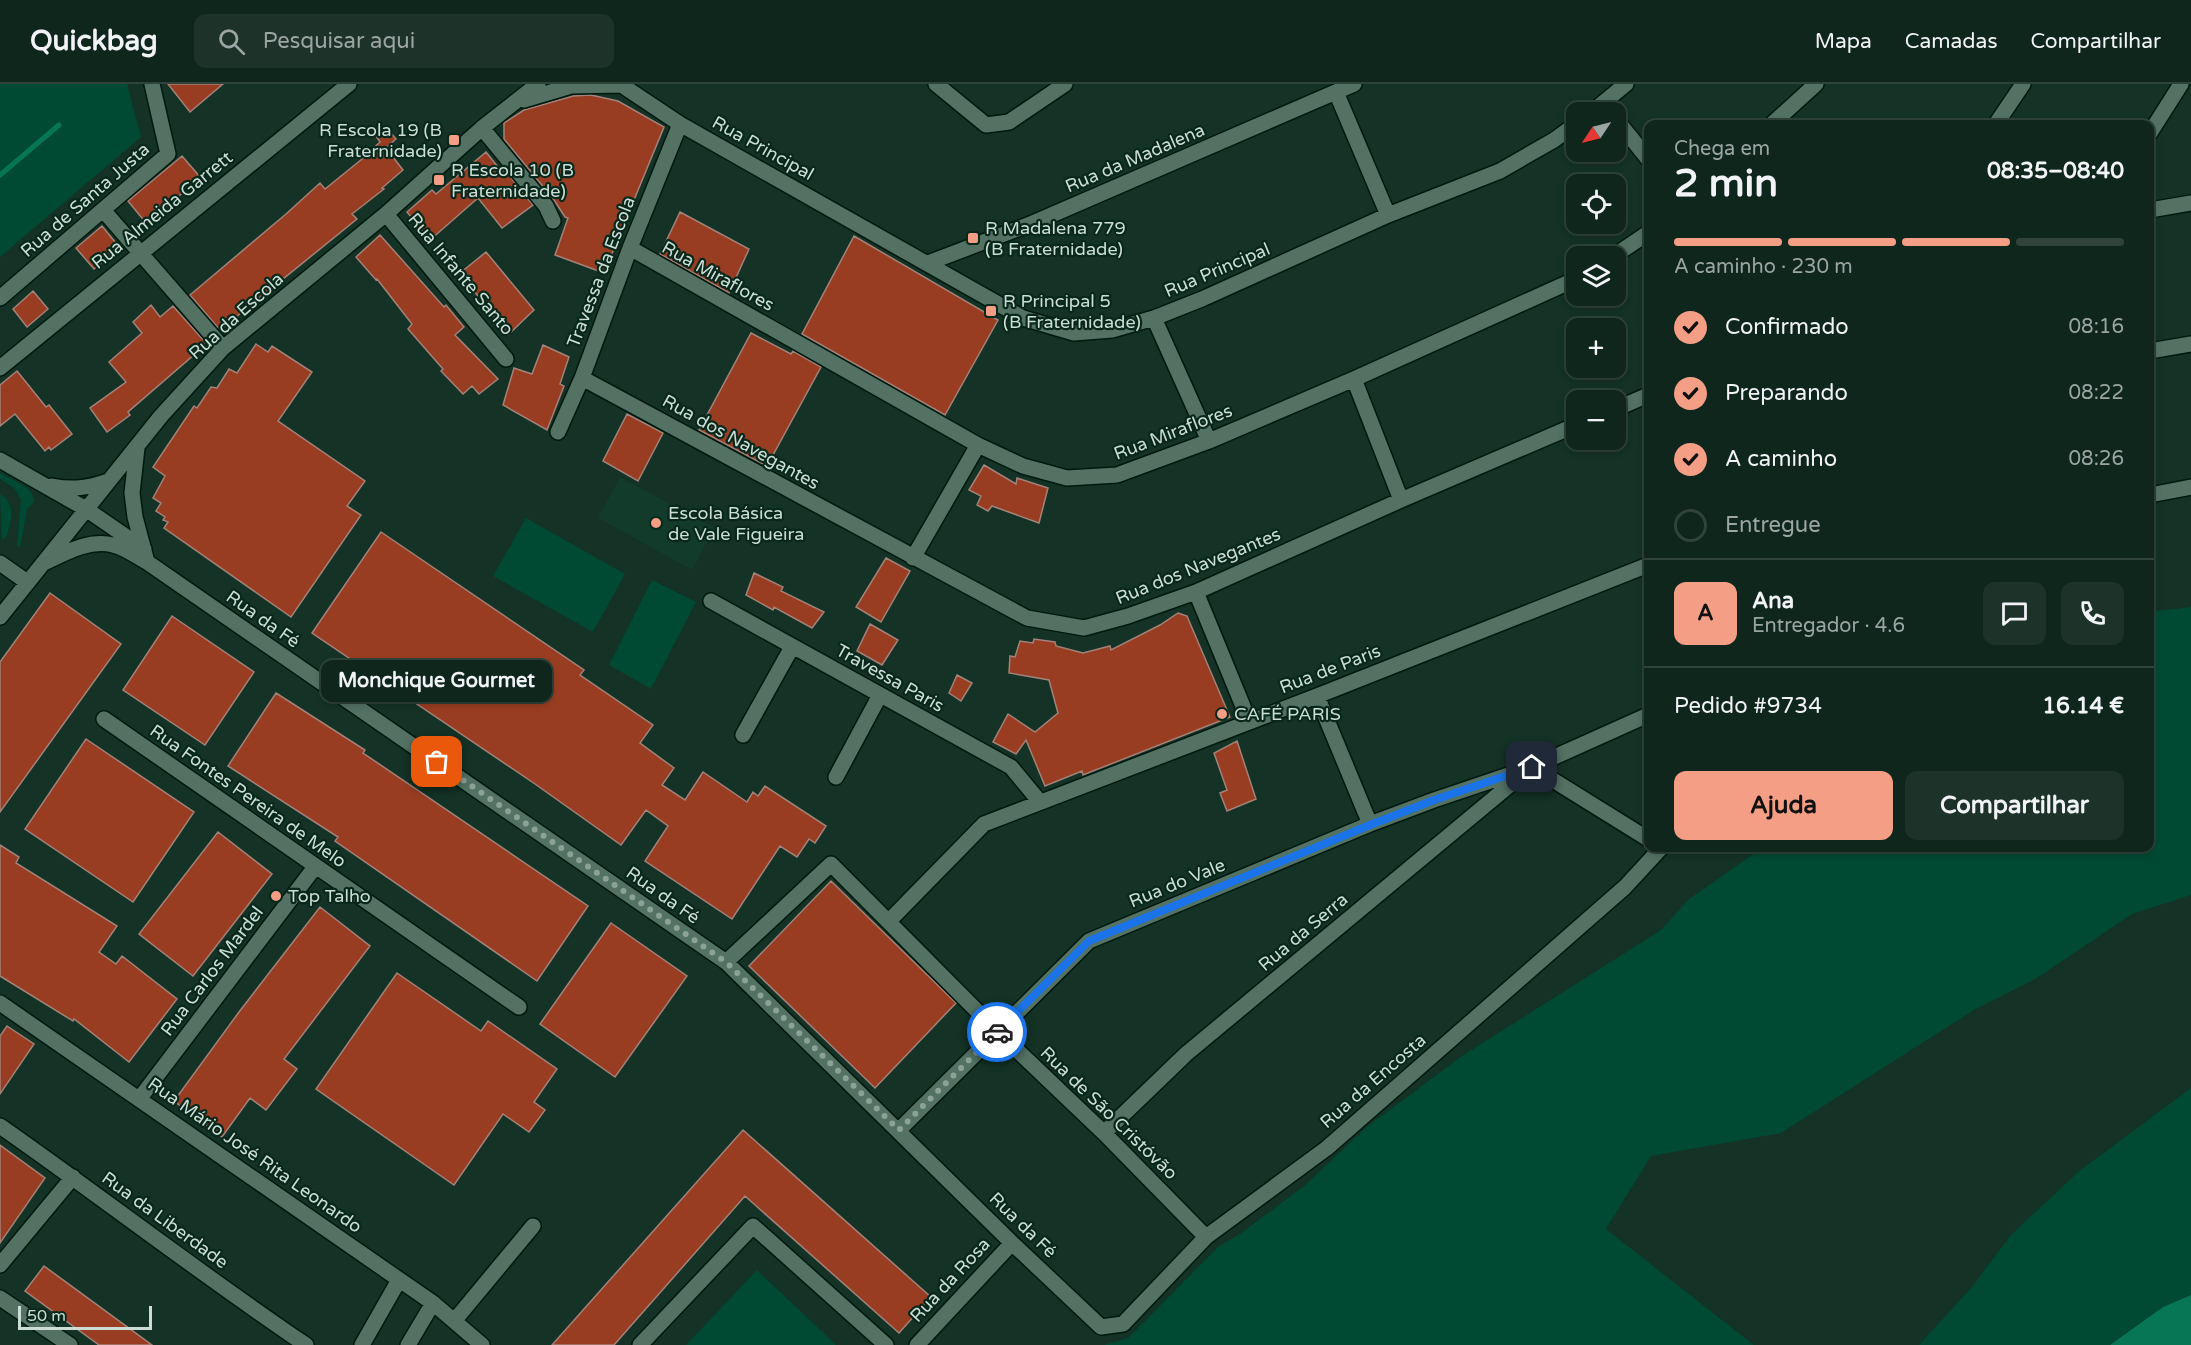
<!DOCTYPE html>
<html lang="pt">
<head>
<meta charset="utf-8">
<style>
	:root { --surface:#0f261c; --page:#1d3229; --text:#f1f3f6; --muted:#9ba5a3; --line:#2f433b; --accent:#f49e86 }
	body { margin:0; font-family:"Varela Round",sans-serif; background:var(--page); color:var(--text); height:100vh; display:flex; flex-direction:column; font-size:22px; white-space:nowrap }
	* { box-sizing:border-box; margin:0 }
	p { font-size:20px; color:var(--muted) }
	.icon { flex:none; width:33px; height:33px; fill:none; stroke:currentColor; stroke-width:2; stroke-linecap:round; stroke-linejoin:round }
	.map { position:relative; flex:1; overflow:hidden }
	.sheet { position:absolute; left:1644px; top:36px; width:510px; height:732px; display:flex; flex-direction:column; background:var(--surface); border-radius:12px; box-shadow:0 3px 9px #0003,0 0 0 2px var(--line) }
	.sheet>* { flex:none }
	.needle { width:39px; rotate:235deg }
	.tools { position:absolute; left:1566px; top:18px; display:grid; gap:12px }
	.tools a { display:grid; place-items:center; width:60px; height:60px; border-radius:12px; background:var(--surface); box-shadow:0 3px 9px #0003,0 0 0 2px var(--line); font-size:30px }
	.scale { position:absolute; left:18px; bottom:15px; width:134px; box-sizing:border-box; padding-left:6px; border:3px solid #ccddd5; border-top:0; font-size:16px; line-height:21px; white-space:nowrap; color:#ccddd5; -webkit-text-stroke:4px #09281c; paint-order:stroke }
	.pin { position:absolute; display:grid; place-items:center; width:51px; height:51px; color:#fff; margin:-26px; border-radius:12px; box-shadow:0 3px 9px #0006 }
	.courier { position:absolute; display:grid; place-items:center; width:60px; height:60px; margin:-30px; border:4px solid #1a73e8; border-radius:50%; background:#fff; color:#222; box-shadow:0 2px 8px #0007 }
	.bubble { position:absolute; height:42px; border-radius:12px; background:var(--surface); box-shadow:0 3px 9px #0003,0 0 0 2px var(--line); font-size:20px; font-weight:700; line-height:42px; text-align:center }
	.summary em { font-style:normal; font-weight:700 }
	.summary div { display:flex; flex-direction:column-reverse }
	.summary { display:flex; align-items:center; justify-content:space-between; height:102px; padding:0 30px }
	h1 { font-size:39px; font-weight:700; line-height:45px }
	.bar { display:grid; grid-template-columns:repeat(4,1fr); gap:9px 6px; align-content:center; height:72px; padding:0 30px }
	.bar i { height:8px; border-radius:4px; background:var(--line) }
	.bar .current { background:var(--accent) }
	.bar p { grid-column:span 4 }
	.line { display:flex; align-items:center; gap:15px; padding:0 30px; border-top:2px solid var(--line) }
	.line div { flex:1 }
	.round { display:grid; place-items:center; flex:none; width:63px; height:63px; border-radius:12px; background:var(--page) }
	ol { padding:0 30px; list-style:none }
	li { display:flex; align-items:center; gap:18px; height:66px }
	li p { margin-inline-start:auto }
	li .icon { padding:6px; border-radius:50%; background:var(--accent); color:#111; stroke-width:4 }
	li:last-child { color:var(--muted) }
	li i { width:33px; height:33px; border:3px solid var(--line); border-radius:50% }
	.cta { display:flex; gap:12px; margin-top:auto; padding:12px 30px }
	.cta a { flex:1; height:69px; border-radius:12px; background:var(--accent); color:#111; font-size:24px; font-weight:700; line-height:69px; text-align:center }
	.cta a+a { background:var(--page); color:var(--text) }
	header { display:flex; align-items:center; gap:36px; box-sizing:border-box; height:84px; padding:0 30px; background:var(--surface); border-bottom:2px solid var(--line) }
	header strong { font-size:28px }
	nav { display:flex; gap:33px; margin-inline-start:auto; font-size:21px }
	.search { width:420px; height:54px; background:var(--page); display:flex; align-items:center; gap:15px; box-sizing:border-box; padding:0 21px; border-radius:12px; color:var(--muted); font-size:22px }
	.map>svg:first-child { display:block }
	.built { fill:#133b2c }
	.green { fill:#004933 }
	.water { fill:#077654 }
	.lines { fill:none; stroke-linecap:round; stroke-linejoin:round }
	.stream { stroke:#077654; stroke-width:5 }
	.building { fill:#993d22; stroke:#a38279; stroke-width:1.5 }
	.street-casing { stroke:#00190f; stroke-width:18 }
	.street { stroke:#537264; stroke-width:15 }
	.done { stroke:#8ca198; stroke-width:6; stroke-dasharray:0 10.8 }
	.route { stroke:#1a73e8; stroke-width:8 }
	.poi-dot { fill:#f49e86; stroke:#09281c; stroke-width:2 }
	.labels { text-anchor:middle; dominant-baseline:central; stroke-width:4.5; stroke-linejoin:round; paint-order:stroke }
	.poi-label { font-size:18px; fill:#ccddd5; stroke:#09281c; text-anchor:start }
	.street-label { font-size:18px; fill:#ccddd5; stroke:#09281c }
</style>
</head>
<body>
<header>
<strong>Quickbag</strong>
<div class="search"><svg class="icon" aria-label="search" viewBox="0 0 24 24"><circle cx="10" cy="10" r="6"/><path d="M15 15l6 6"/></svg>Pesquisar aqui</div>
<nav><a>Mapa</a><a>Camadas</a><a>Compartilhar</a></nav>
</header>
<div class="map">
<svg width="2191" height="1261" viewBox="0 0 2191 1261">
	<rect width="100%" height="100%" fill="#143226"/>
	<!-- built -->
	<path class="built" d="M 620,393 L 714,444 L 692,486 L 598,434 Z"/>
	<!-- green -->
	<path class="green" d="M 0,0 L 127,0 L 141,53 L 0,173 Z
		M 0,389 C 12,396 35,403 34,418 L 27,425 L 20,464 L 17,462 L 21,416 L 14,404 L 0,395 Z
		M 0,410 C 17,421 11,437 6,453 L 2,456 Z
		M 526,434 L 625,490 L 593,548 L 493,492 Z
		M 652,496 L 696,518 L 651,605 L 609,581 Z
		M 2191,523 L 2191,811 L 2132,830 L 2037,894 L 1974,926 L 1781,1049 L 1651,1072 L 1606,1145 L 1754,1261 L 1104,1261 L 1128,1254 L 1219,1162 L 1240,1150 L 1304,1102 L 1368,1042 L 1462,972 L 1661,846 L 1689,815 L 1762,764 L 2150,764 L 2150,528 Z
		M 2191,1004 L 2191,1211 L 2163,1223 L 2110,1261 L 1919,1261 L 1971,1204 L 2011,1151 L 2078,1088 Z
		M 757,1186 L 836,1261 L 686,1261 Z"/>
	<!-- water -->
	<path class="water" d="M 2191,1211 L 2191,1261 L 2110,1261 L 2163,1223 Z"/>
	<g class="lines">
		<!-- stream -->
		<path class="stream" d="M 0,91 L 59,41"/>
	</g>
	<!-- building -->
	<path class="building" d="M 168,0 L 223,0 L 190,28 Z
		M 591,11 L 618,17 L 664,43 L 604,189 L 555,171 L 568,134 L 565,133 L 554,116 L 504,55 L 504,39 L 524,26 L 573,12 Z
		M 386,43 L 396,55 L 386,64 L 403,86 L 382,104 L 384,105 L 352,130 L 357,135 L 220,246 L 190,211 L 286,130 L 320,99 L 325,105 L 362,75 L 380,58 L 376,52 Z
		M 486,68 L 502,88 L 503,84 L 533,121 L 502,144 L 478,114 L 430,156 L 407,128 L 432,106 L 436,110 Z
		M 182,72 L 201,94 L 146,139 L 128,117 Z
		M 680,128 L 749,165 L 729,209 L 660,170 Z
		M 102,142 L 120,164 L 94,185 L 76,164 Z
		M 380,151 L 444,223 L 446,221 L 464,243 L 455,251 L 498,295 L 479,310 L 472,302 L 463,310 L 441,287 L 443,285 L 408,245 L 412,240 L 377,195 L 376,196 L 356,173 Z
		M 854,152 L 998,236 L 945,331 L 802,250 Z
		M 486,168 L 534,226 L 508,251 L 460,189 Z
		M 33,207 L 48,225 L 27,243 L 13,225 Z
		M 151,221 L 160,233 L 173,222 L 205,258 L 203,263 L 128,328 L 130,331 L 107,348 L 90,324 L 126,298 L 109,278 L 142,249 L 133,238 Z
		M 751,249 L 791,270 L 793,267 L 821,283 L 767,382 L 699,346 Z
		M 256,260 L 268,268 L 272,262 L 312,288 L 278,337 L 365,397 L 347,422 L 361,431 L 291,533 L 164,444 L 168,438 L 163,436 L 165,433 L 156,427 L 161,419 L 153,414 L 165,392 L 153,383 L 194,322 L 197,324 L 211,303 L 217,304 L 229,285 L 237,289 Z
		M 543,261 L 569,273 L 560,300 L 564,302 L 547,346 L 503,321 L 514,284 L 532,290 Z
		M 17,287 L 46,323 L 49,321 L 72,350 L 51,366 L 49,363 L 45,367 L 15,330 L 0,342 L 0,301 Z
		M 627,330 L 663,349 L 638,397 L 603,377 Z
		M 984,381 L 1016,400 L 1017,394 L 1048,404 L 1039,439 L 992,422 L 988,427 L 977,421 L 981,412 L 969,406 Z
		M 381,448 L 584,586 L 580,591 L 653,641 L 640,659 L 674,684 L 662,701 L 685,716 L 703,688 L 747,718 L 753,708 L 758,712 L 765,702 L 826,742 L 815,759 L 809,755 L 797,773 L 780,762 L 732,835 L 645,777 L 668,742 L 646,726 L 621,761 L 535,700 L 312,549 Z
		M 886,474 L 910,487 L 881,538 L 856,523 Z
		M 754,489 L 783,503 L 781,507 L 824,528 L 812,544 L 774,523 L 773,526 L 746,511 Z
		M 50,509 L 121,560 L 0,728 L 0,578 Z
		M 1178,529 L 1187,532 L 1230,633 L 1083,691 L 1082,687 L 1045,702 L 1026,656 L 1016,670 L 993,658 L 1008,630 L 1035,648 L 1058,629 L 1049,596 L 1009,589 L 1010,572 L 1015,573 L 1020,557 L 1033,559 L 1034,555 L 1055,558 L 1056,562 L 1083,569 L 1110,562 L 1111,566 L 1160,541 Z
		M 172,532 L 254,588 L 205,661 L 123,606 Z
		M 870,540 L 898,556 L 882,581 L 857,567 Z
		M 957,591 L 972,599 L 961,617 L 949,609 Z
		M 276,609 L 365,666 L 363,669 L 588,822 L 537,897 L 335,757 L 338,753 L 228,682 Z
		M 86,655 L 194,728 L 133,818 L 25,745 Z
		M 1237,657 L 1256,715 L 1227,727 L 1220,709 L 1227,706 L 1214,669 Z
		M 218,748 L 272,790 L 193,892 L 139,850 Z
		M 0,761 L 19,773 L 16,779 L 117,842 L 99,868 L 116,880 L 122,872 L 177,915 L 129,978 L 74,935 L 73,937 L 0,892 Z
		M 831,797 L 956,919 L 875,1004 L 749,882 Z
		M 320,823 L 370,862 L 284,975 L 297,985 L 266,1026 L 250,1014 L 222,1053 L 174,1017 L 239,928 Z
		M 611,839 L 687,892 L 615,993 L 540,940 Z
		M 397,889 L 481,947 L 488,937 L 557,985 L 534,1018 L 545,1026 L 529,1048 L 503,1030 L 454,1101 L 316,1005 Z
		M 7,942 L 34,960 L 0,1010 L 0,952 Z
		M 743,1046 L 931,1213 L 899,1249 L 745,1112 L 614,1261 L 552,1261 Z
		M 0,1061 L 45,1094 L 0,1159 Z
		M 44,1182 L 152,1261 L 99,1261 L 25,1207 Z"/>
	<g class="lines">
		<defs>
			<path id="street" d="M 620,0 L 680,40 L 1023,234 L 1074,249 L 1112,246 L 1154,234 L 1202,215 L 1388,131 L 1500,87 L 1554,56 L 1576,40
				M 936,0 L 986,41 L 1009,38 L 1065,0
				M 1336,8 L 1388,131
				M 524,16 L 571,2 L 621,1
				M 1592,28 L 1626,0
				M 1616,35 L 1648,75
				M 1772,40 L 1816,0
				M 1996,40 L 2023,0
				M 482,44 L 546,122 L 553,137
				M 2150,49 L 2181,0
				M 103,126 L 223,264
				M 2150,126 L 2191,119
				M 386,130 L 506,275
				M 630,164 L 978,361 L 1023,382 L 1067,394 L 1117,391 L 1209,357 L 1354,295 L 1576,195
				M 1614,172 L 1648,149
				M 928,179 L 1033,139 L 1354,0
				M 0,214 L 168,70 L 152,0
				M 1154,234 L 1209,357
				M 2150,267 L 2191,260
				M 0,284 L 349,0
				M 582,294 L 1027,534 L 1084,544 L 1128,532 L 1196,508 L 1401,416 L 1576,341
				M 1354,295 L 1401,416
				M 1616,325 L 1648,311
				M 558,348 L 582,294 L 630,164 L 680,40
				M 0,376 L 86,425 L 144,465
				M 52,402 C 73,406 88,404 108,397
				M 2150,411 L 2191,403
				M 913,474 L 978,361
				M 147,478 L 726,878 L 1012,1159 L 1101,1243 L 1123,1240 L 1206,1153 L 1327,1064 L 1625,803 L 1661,764
				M 0,479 L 27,498
				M 44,479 C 65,469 89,455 113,461 C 124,463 137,473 147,478 L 135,433 L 132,409 L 137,364
				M 1196,508 L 1249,637
				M 711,517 L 1011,683 L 1040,718
				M 0,533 L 161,332 L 223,264 L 386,130 L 482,44 L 538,0
				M 1317,612 L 1370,740
				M 1648,631 L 1532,683 L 1648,755
				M 104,635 L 519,923
				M 743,651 L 792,563
				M 836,693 L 880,611
				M 889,837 L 984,740 L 1317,612 L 1648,481
				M 726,878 L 831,780 L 997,947 L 1104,1049 L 1206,1153
				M 0,919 L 433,1219 L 482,1261
				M 140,1014 L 315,783
				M 0,1042 C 103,1114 202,1191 306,1261
				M 899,1046 L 1089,857 L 1370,740 L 1434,716 L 1532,683
				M 1104,1049 L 1186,970 L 1523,690
				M 0,1181 L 73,1093
				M 0,1214 L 70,1261
				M 455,1236 L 533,1142
				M 362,1261 L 399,1196
				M 408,1261 L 433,1219
				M 640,1261 L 753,1142 L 886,1261
				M 917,1261 L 1012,1159"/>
		</defs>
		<!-- street casing -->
		<use href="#street" class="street-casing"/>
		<!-- street -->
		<use href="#street" class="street"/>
	</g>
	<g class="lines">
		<!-- done -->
		<path class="done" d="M 437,678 L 726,878 L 899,1046 L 997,948"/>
		<!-- route -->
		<path class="route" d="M 997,948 L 1089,857 L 1370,741 L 1434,716 L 1532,683"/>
	</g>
	<!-- markers -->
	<g class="poi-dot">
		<rect x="448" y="50" width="12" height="12" rx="3"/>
		<rect x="433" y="90" width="12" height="12" rx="3"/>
		<rect x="967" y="148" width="12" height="12" rx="3"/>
		<rect x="985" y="221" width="12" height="12" rx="3"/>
		<circle cx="656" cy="439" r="6"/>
		<circle cx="1222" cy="630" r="6"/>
		<circle cx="276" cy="812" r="6"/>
	</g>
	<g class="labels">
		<!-- poi labels -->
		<g class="poi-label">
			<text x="442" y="46" text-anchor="end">R Escola 19 (B<tspan x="442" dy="21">Fraternidade)</tspan></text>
			<text x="451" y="86">R Escola 10 (B<tspan x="451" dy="21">Fraternidade)</tspan></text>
			<text x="985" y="144">R Madalena 779<tspan x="985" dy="21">(B Fraternidade)</tspan></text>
			<text x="1003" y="217">R Principal 5<tspan x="1003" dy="21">(B Fraternidade)</tspan></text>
			<text x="668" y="429">Escola Básica<tspan x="668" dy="21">de Vale Figueira</tspan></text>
			<text x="1234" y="630">CAFÉ PARIS</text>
			<text x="288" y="812">Top Talho</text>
		</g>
		<!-- street labels -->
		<g class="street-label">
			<text transform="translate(763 64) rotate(29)">Rua Principal</text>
			<text transform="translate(1135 74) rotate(-23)">Rua da Madalena</text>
			<text transform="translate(85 116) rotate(-41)">Rua de Santa Justa</text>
			<text transform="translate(162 126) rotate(-39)">Rua Almeida Garrett</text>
			<text transform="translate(1217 186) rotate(-23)">Rua Principal</text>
			<text transform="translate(601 188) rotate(-69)">Travessa da Escola</text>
			<text transform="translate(461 190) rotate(50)">Rua Infante Santo</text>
			<text transform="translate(718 192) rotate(29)">Rua Miraflores</text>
			<text transform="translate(236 232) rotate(-42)">Rua da Escola</text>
			<text transform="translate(1173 348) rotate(-21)">Rua Miraflores</text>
			<text transform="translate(741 358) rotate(29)">Rua dos Navegantes</text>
			<text transform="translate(1198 482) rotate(-22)">Rua dos Navegantes</text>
			<text transform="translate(263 535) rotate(35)">Rua da Fé</text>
			<text transform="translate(1330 585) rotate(-21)">Rua de Paris</text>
			<text transform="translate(890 594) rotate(29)">Travessa Paris</text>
			<text transform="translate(248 712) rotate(35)">Rua Fontes Pereira de Melo</text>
			<text transform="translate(1177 799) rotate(-22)">Rua do Vale</text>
			<text transform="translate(663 811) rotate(35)">Rua da Fé</text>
			<text transform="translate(1303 848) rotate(-40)">Rua da Serra</text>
			<text transform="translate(212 887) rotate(-53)">Rua Carlos Mardel</text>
			<text transform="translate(1373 997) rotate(-41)">Rua da Encosta</text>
			<text transform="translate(1109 1029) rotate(44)">Rua de São Cristóvão</text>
			<text transform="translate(255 1071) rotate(35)">Rua Mário José Rita Leonardo</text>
			<text transform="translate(165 1136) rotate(36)">Rua da Liberdade</text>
			<text transform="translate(1023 1141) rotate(44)">Rua da Fé</text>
			<text transform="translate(950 1196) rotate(-47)">Rua da Rosa</text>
		</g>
	</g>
</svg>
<div class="tools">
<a><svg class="needle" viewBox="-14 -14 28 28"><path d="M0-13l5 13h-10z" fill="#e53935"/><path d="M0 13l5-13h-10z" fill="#9ba5a3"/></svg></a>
<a><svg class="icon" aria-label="locate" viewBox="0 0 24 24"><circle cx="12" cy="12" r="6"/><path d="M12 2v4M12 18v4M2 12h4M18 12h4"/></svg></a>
<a><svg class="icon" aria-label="layers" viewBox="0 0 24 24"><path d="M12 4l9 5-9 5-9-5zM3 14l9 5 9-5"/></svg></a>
<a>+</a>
<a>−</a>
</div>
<div class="scale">50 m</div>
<div class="pin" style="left:437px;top:678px;background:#ea580c"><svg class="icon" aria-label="bag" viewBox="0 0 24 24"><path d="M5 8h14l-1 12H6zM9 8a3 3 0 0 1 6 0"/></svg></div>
<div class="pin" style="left:1532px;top:683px;background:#1f2937"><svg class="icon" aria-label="home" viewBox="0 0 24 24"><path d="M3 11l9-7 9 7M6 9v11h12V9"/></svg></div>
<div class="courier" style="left:997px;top:948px"><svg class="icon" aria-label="car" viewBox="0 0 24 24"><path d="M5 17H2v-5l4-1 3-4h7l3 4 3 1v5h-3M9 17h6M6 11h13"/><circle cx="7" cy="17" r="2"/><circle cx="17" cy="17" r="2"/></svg></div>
<div class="bubble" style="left:321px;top:576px;width:231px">Monchique Gourmet</div>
<section class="sheet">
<div class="summary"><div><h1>2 min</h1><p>Chega em</p></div><em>08:35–08:40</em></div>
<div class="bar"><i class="current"></i><i class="current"></i><i class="current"></i><i></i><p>A caminho · 230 m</p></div>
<ol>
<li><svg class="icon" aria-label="check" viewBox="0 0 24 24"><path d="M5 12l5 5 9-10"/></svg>Confirmado<p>08:16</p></li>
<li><svg class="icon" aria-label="check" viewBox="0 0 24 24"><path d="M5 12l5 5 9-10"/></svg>Preparando<p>08:22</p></li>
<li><svg class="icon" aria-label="check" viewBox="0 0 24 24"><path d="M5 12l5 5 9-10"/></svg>A caminho<p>08:26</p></li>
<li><i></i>Entregue</li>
</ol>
<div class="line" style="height:108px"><b class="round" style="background:var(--accent);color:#111">A</b><div><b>Ana</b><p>Entregador · 4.6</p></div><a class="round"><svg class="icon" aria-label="chat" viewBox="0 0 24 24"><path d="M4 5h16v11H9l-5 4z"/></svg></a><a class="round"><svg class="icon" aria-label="phone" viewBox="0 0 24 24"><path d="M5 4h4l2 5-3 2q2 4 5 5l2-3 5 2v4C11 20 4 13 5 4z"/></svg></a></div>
<div class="line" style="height:78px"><div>Pedido #9734</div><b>16.14 €</b></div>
<div class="cta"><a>Ajuda</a><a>Compartilhar</a></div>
</section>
</div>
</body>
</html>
